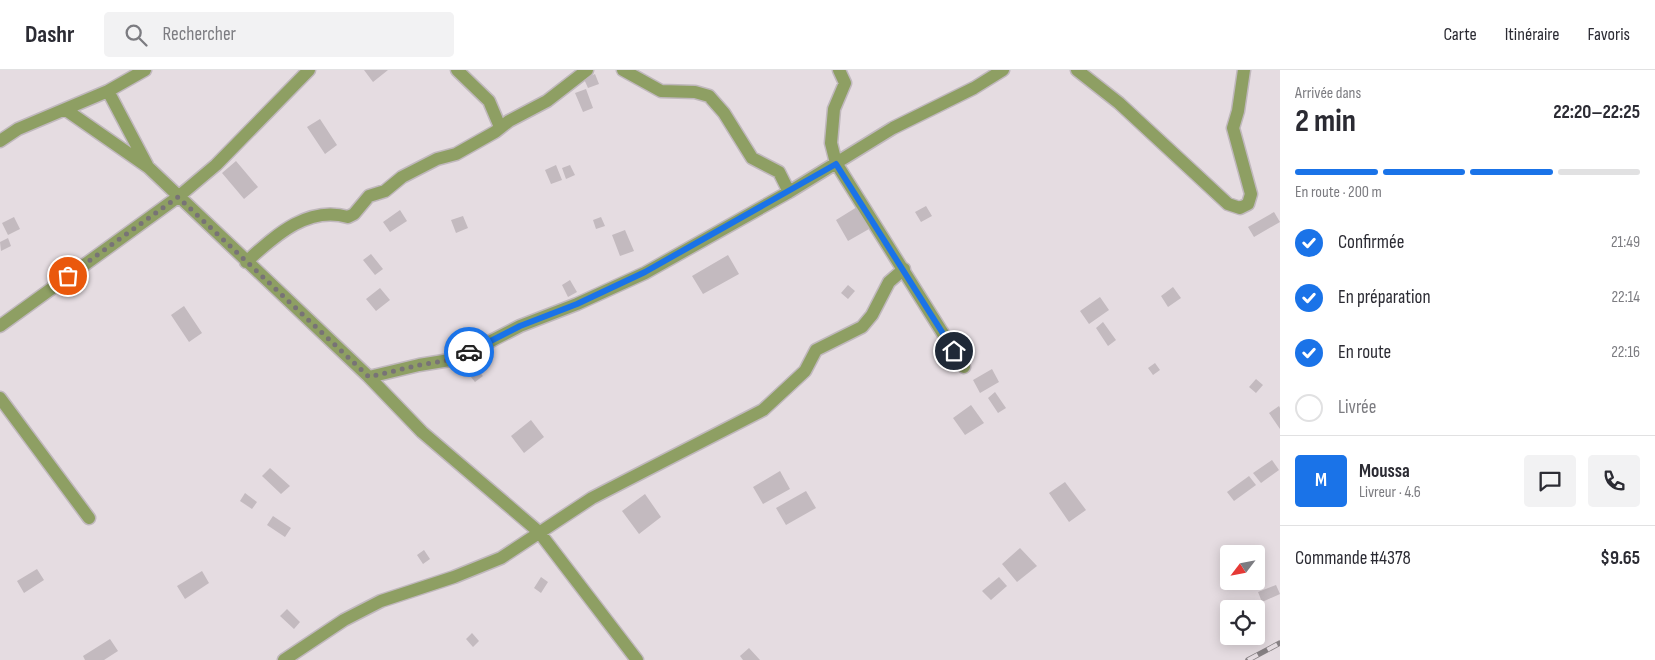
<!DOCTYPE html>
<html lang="fr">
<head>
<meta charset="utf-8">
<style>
	:root { --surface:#fff; --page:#f2f2f3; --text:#2b2b33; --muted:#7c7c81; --line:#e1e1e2; --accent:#1a73e8 }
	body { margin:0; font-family:"Sofia Sans Condensed",sans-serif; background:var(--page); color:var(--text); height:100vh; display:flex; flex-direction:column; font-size:19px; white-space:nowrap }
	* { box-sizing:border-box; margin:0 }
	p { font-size:16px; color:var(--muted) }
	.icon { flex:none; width:28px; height:28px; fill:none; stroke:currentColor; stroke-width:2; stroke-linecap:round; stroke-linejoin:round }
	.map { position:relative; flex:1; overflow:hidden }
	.side { display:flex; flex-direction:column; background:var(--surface); width:375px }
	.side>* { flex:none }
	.needle { width:32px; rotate:238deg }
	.fabs { position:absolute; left:1220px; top:475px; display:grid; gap:10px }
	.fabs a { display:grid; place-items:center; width:45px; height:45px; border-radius:5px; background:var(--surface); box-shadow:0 2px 12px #0003; font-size:25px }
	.pin { position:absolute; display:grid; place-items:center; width:42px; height:42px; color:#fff; margin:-21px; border:2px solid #fff; border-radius:50%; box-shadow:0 1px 5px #0007 }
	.courier { position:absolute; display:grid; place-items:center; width:50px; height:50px; margin:-25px; border:4px solid #1a73e8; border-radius:50%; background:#fff; color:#222; box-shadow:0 1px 6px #0007 }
	.overview em { font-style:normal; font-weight:700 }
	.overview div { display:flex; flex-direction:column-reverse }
	.overview { display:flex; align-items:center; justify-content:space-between; height:85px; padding:0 15px }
	h1 { font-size:32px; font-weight:700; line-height:38px }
	.bar { display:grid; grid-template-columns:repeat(4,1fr); gap:8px 5px; align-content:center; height:60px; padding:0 15px }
	.bar i { height:6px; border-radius:4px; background:var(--line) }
	.bar .current { background:var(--accent) }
	.bar p { grid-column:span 4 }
	.line { display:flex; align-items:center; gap:12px; padding:0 15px; border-top:1px solid var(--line) }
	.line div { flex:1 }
	.round { display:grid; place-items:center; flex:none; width:52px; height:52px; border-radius:5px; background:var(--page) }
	ol { padding:0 15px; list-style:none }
	li { display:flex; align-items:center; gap:15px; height:55px }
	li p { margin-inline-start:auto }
	li .icon { padding:5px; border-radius:50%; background:var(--accent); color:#fff; stroke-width:4 }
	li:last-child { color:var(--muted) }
	li i { width:28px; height:28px; border:2px solid var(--line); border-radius:50% }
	header { display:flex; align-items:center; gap:30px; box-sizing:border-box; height:70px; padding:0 25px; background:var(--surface); border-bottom:1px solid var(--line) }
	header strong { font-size:24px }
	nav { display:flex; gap:28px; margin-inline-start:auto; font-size:18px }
	.search { width:350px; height:45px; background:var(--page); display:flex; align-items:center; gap:12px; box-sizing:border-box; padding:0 18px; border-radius:5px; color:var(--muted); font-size:19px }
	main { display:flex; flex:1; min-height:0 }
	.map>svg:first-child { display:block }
	.building { fill:#c3babf }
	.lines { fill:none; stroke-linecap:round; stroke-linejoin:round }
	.minor-casing { stroke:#c0b8bd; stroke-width:15 }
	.minor { stroke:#8e9f63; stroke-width:12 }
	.rail-casing { stroke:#878184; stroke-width:5.5 }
	.rail { stroke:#e5dce1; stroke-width:4; stroke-dasharray:11; stroke-linecap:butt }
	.done { stroke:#787376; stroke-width:5; stroke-dasharray:0 9 }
	.route { stroke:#1a73e8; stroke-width:6 }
</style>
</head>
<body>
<header>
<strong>Dashr</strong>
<div class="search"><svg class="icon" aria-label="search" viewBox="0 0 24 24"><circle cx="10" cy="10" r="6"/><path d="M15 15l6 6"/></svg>Rechercher</div>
<nav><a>Carte</a><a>Itinéraire</a><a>Favoris</a></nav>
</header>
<main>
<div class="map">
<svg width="1280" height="590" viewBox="0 0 1280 590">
	<rect width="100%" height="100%" fill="#e5dce1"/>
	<!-- building -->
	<path class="building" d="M 364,0 L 388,0 L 373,12 Z
		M 595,4 L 599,14 L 588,18 L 584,9 Z
		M 586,19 L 593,38 L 583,42 L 575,23 Z
		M 320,49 L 337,75 L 325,84 L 307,57 Z
		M 236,91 L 258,117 L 244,129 L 222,103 Z
		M 556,95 L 562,110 L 551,114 L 545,100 Z
		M 570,95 L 575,105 L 566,109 L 562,98 Z
		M 926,136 L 932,146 L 921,152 L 915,142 Z
		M 857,137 L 869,159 L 848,171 L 836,150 Z
		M 400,140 L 407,151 L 390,162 L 383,152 Z
		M 1274,142 L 1280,152 L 1254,167 L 1248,157 Z
		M 463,146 L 468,158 L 456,163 L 451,150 Z
		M 14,147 L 20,159 L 8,165 L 2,153 Z
		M 601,147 L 605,156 L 596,159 L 593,150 Z
		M 625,160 L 634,181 L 620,186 L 612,165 Z
		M 8,168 L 11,176 L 1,181 L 0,172 Z
		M 371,184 L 383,199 L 375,205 L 363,190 Z
		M 728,185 L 739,204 L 703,224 L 692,206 Z
		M 570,210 L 577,222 L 568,227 L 562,215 Z
		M 848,215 L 855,221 L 848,229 L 841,223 Z
		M 1173,217 L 1181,228 L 1168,237 L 1161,226 Z
		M 380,218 L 390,230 L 376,241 L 366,229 Z
		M 1100,227 L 1109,240 L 1089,254 L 1080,241 Z
		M 184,236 L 202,263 L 189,272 L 171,245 Z
		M 1103,252 L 1116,270 L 1108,276 L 1096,258 Z
		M 469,290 L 483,306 L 475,312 L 462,296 Z
		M 1155,293 L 1160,300 L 1153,305 L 1148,298 Z
		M 992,299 L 999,312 L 980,323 L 973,310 Z
		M 1256,309 L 1263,315 L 1256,323 L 1249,317 Z
		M 995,322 L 1006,338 L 998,343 L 988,328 Z
		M 971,335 L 984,353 L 965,365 L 953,348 Z
		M 1279,336 L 1280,338 L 1280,359 L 1269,343 Z
		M 531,350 L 544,367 L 524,383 L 511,366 Z
		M 1272,390 L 1279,400 L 1261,413 L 1253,403 Z
		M 270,398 L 290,416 L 281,424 L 262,406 Z
		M 780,401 L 790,419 L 763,434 L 753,417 Z
		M 1249,406 L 1256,415 L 1234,431 L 1227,422 Z
		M 1065,412 L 1086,440 L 1069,452 L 1049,423 Z
		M 806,421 L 816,438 L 786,455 L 776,438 Z
		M 245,423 L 257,432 L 252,439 L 240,431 Z
		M 645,424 L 661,447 L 639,464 L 622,441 Z
		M 273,446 L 291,458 L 285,467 L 267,455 Z
		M 1020,478 L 1037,496 L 1017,512 L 1002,494 Z
		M 424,480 L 430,489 L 423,494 L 417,485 Z
		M 37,499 L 44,510 L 24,523 L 17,511 Z
		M 202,501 L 209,513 L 185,529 L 177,516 Z
		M 541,507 L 548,512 L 541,523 L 534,518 Z
		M 999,507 L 1007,516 L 991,530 L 982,521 Z
		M 1276,515 L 1280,524 L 1262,532 L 1258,522 Z
		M 287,539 L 300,552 L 294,559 L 280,546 Z
		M 472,563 L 479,571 L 473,577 L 466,569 Z
		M 110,569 L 118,581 L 104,590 L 85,590 L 83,586 Z
		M 749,578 L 760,590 L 743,590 L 740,586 Z"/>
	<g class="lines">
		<defs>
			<path id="minor" d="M 457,0 L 489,31 L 500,57
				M 623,0 L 661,21 L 695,22 L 709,26 L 724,43 L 752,88 L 779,102 L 789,122
				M 839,0 L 845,13 L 834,39 L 831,73 L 836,93 L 964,297
				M 1077,0 L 1119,33 L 1228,134 L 1240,138 L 1248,134 L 1251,124 L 1233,58 L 1238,41 L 1244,0
				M 108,21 L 147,95
				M 66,40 L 148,97 L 369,307 L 422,362 L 539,462 L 637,590
				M 0,71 L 18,59 L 108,21 L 145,0
				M 246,192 C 274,167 307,135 348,147 L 354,144 L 369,126 L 385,121 L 402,107 L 437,89 L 456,84 L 495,62 L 509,51 L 547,31 L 587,0
				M 0,256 L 178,127 L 216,95 L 309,0
				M 369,307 L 419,295 L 456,289 L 520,256 L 577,234 L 645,203 L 789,122 L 893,58 L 974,18 L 1003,0
				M 0,328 L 89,448
				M 284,590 L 344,550 L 381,531 L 454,507 L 501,488 L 592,428 L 763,340 L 805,301 L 816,280 L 862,257 L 872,245 L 889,212 L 904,199"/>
		</defs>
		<!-- minor casing -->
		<use href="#minor" class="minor-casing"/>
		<!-- minor -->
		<use href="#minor" class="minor"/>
		<defs>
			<path id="rail" d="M 1248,590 L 1280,573"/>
		</defs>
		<!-- rail casing -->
		<use href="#rail" class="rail-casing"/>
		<!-- rail -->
		<use href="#rail" class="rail"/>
	</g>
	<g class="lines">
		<!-- done -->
		<path class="done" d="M 68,206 L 178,127 L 369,307 L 419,295 L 456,289 L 469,282"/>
		<!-- route -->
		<path class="route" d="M 469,282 L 520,256 L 577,234 L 645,202 L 836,94 L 954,281"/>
	</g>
</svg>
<div class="fabs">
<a><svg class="needle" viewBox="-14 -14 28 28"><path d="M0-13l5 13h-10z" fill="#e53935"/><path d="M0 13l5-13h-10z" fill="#7c7c81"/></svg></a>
<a><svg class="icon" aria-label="locate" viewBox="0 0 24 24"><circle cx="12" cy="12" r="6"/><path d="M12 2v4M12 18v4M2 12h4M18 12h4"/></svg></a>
</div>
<div class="pin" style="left:68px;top:206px;background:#ea580c"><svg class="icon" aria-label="bag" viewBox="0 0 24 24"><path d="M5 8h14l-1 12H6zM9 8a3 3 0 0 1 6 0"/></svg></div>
<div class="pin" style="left:954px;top:281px;background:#1f2937"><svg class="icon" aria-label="home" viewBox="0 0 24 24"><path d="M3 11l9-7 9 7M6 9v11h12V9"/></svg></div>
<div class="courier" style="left:469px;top:282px"><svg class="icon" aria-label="car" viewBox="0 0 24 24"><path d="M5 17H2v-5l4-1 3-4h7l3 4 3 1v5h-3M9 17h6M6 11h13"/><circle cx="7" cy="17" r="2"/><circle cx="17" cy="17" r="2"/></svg></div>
</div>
<section class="side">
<div class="overview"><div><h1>2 min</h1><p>Arrivée dans</p></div><em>22:20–22:25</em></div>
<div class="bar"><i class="current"></i><i class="current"></i><i class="current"></i><i></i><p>En route · 200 m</p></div>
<ol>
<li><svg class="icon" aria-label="check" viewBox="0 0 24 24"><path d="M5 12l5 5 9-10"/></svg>Confirmée<p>21:49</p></li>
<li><svg class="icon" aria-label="check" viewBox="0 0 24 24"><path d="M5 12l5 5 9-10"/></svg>En préparation<p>22:14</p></li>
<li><svg class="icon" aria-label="check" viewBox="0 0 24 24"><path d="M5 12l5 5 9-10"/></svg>En route<p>22:16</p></li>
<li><i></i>Livrée</li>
</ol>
<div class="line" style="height:90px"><b class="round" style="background:var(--accent);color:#fff">M</b><div><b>Moussa</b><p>Livreur · 4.6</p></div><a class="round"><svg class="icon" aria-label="chat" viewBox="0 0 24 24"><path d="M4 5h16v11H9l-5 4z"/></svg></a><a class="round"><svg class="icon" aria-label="phone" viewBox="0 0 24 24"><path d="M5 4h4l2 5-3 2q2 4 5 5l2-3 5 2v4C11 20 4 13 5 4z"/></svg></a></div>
<div class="line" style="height:65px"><div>Commande #4378</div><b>$9.65</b></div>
</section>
</main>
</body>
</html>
